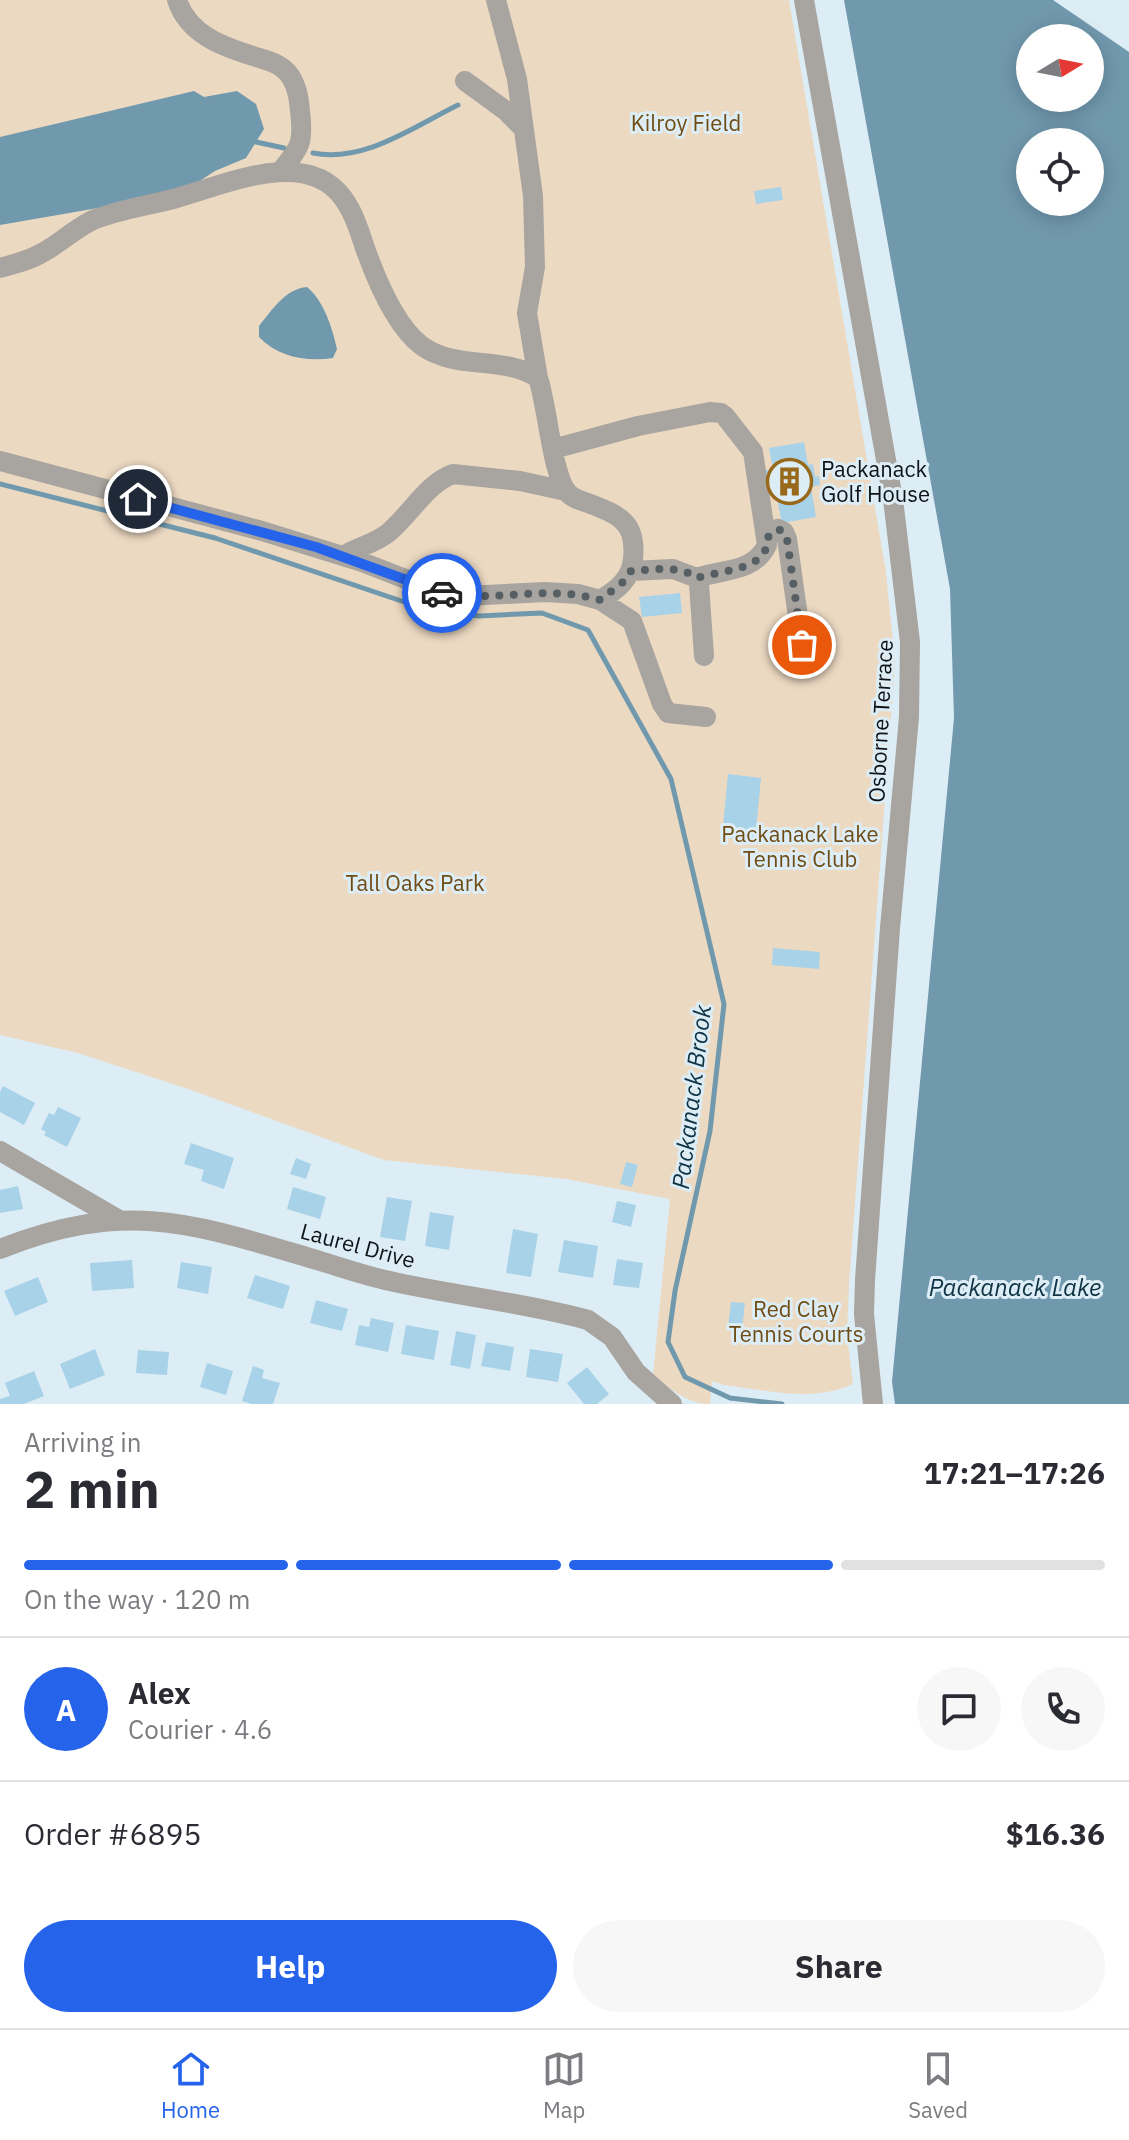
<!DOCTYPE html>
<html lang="en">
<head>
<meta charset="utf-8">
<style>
	:root { --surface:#fff; --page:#f7f7f7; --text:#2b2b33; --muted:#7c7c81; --line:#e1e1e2; --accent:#2563eb }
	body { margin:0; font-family:"IBM Plex Sans",sans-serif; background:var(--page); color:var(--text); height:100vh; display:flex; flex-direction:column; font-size:30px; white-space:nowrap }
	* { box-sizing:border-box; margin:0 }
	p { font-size:26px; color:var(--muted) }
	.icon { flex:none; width:44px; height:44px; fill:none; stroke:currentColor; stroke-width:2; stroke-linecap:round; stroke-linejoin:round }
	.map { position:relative; height:1404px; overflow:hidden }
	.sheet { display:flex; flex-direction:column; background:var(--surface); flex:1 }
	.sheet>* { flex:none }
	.needle { width:52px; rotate:80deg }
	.tools { position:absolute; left:1016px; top:24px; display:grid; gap:16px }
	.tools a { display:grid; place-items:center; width:88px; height:88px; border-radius:50%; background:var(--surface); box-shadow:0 4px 20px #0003; font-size:40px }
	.pin { position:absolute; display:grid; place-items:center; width:68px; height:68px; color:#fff; margin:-34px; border:4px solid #fff; border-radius:50%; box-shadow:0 2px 8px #0007 }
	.courier { position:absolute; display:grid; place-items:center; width:80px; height:80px; margin:-40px; border:6px solid #2563eb; border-radius:50%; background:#fff; color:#222; box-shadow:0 2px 10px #0007 }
	.summary em { font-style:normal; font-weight:700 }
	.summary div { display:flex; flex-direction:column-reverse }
	.summary { display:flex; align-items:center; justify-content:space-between; height:136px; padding:0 24px }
	h1 { font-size:52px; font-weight:700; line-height:60px }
	.bar { display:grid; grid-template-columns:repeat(4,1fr); gap:12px 8px; align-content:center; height:96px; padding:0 24px }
	.bar i { height:10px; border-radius:6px; background:var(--line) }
	.bar .current { background:var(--accent) }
	.bar p { grid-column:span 4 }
	.line { display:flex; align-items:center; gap:20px; padding:0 24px; border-top:2px solid var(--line) }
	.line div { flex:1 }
	.round { display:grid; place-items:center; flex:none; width:84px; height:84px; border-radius:42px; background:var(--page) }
	.primary-button { display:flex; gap:16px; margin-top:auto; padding:16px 24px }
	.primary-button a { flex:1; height:92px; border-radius:48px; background:var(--accent); color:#fff; font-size:32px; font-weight:700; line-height:92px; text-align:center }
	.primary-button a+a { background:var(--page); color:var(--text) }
	.tabs { display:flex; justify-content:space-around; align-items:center; height:112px; border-top:2px solid var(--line); background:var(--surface); font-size:22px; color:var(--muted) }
	.tabs a { display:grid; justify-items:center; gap:4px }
	.tabs .current { color:var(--accent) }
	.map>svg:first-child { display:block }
	.green { fill:#ecd9c2 }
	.water { fill:#7199ae; fill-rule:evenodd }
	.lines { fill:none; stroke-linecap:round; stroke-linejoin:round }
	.stream { stroke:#7199ae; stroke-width:5 }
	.building { fill:#a8d2e8 }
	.minor { stroke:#a8a49f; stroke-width:20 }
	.done { stroke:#565f64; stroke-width:8; stroke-dasharray:0 14.4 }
	.route { stroke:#2563eb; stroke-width:10 }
	.labels { text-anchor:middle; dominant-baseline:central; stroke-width:6; stroke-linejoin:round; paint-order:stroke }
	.park-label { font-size:22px; fill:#6f4c14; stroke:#ddedf6 }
	.poi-label { font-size:22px; fill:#0d1316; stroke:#ddedf6; text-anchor:start }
	.street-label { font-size:22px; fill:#0d1316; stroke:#ddedf6 }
	.water-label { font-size:24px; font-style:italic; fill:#0f3344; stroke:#ddedf6 }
</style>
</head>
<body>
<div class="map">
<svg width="1129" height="1404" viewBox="0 0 1129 1404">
	<rect width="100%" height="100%" fill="#ddedf6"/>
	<!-- green -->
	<path class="green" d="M 0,0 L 789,0 L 886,572 L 895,663 L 849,1284 L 847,1335 L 853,1384 C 812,1403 766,1390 723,1385 L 712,1381 L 710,1404 C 687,1404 670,1388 653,1375 L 670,1199 L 566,1179 L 384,1160 L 194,1091 L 78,1053 L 0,1035 Z"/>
	<!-- water -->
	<path class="water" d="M 844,0 L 1053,0 L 1129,52 L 1129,1404 L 895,1404 L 892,1382 L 954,718 L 950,589 ZM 1090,38 L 1090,98 L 1030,98 L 1030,38 ZM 1090,142 L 1090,202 L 1030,202 L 1030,142 Z
		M 194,91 L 204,97 L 237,91 L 256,104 L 264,129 L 246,158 L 215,171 L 189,188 L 150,199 L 0,225 L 0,137 Z
		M 307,287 C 324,301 332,327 337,349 L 333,358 C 306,362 278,357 259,337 L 259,326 C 273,309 285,289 307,287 Z"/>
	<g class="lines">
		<!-- stream -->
		<path class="stream" d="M 256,142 L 284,148
			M 313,153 C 364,163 413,127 458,105
			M 0,484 L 215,538 L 425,609 L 479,616 L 542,613 L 588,630 L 671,779 L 724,1004 L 710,1131 L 675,1291 L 668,1342 L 685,1377 L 730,1398 L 782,1404"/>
	</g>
	<!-- building -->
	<path class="building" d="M 781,187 L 783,200 L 756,204 L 754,191 Z
		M 804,442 L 808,465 L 813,464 L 815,477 L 819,476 L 820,485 L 811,487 L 816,517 L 782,523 L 776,494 L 763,496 L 758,471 L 773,469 L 769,448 Z
		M 680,593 L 682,613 L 642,617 L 639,597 Z
		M 728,774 L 761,778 L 755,841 L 722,837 Z
		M 773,948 L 820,952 L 819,969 L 772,965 Z
		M 3,1086 L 35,1103 L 24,1125 L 0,1112 L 0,1092 Z
		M 58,1107 L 81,1118 L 67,1147 L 44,1135 L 46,1132 L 41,1129 L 49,1113 L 54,1115 Z
		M 191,1143 L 234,1158 L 224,1189 L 201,1181 L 204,1170 L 184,1164 Z
		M 296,1158 L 311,1164 L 306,1179 L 290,1174 Z
		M 626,1162 L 638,1165 L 632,1187 L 620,1184 Z
		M 18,1186 L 23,1209 L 0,1213 L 0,1190 Z
		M 293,1187 L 326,1197 L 320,1219 L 287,1209 Z
		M 387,1197 L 412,1201 L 405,1241 L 380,1237 Z
		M 617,1201 L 636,1205 L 631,1227 L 612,1222 Z
		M 430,1212 L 454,1216 L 449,1250 L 425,1246 Z
		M 513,1229 L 538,1234 L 531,1277 L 506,1273 Z
		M 564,1240 L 598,1246 L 593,1278 L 558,1272 Z
		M 617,1259 L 643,1263 L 639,1288 L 613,1285 Z
		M 132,1260 L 134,1288 L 92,1291 L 90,1263 Z
		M 181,1262 L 212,1267 L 208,1294 L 177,1288 Z
		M 255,1275 L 290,1286 L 283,1309 L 247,1298 Z
		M 38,1277 L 48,1302 L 15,1316 L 4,1291 Z
		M 316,1300 L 348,1309 L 342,1331 L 310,1323 Z
		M 731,1302 L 745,1303 L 742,1330 L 728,1328 Z
		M 371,1318 L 394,1323 L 388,1352 L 355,1345 L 359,1325 L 369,1327 Z
		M 406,1325 L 439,1331 L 434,1360 L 401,1354 Z
		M 456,1331 L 476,1335 L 470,1369 L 450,1365 Z
		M 486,1342 L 514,1347 L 510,1371 L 481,1366 Z
		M 95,1349 L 105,1375 L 70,1389 L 60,1364 Z
		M 530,1349 L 563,1354 L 558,1382 L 526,1377 Z
		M 138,1350 L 169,1352 L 167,1375 L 136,1373 Z
		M 207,1363 L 233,1371 L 226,1395 L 200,1387 Z
		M 253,1366 L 264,1370 L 262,1378 L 280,1383 L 273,1404 L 252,1404 L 242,1401 Z
		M 587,1367 L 609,1394 L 597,1404 L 584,1404 L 567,1383 Z
		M 34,1371 L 44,1396 L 24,1404 L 0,1404 L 0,1399 L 10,1396 L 5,1383 Z"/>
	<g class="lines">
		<!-- minor -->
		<path class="minor" d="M 177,0 C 188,34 221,46 253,56 C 262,59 273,61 281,67 C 295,76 299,96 300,111 C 304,144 300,147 280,172
			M 496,0 L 517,79 L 533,196 L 535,267 L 527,313 L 538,378
			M 804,0 L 893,499 L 910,642 L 909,717 L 890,928 L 865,1280 L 864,1314 L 873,1404
			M 465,81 L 506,111 L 524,129
			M 0,268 C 14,264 28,261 40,254 C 58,245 73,230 91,221 C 116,210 147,206 173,199 C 222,186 305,146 343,198 C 354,213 359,230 365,248 C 376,279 395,326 422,346 C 457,371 504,355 538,378 C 547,403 552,474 567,492 C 572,498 581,501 588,503 C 619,515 637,522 633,559 C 631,579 617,590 600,600
			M 553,449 L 638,426 L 710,412 L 721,413 L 725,416 L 753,452 L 767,545 C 754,573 722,569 697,578
			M 0,461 L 262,531 L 362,562 L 444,594 L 466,596 L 545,592 L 578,594 L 600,600 L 632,621 L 662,704 L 668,713 L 706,717
			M 767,538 L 778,529 L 784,532 L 787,539 L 802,645
			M 343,556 C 357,547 374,544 388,533 C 410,515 427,483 453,474 L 520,481 L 566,491
			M 631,571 L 673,569 L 697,578 L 699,584 L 704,656
			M 0,1151 L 119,1220
			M 0,1249 C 128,1198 195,1224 320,1261 C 343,1268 366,1276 390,1281 C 455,1296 523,1302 588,1320 L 612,1337 L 636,1372 L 672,1404"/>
	</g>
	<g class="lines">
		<!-- done -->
		<path class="done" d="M 442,593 C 494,603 548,584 600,600 L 627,579 L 631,571 C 653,570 678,564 697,578 C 719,570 770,571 767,538 L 778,529 L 784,532 L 787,539 L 802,645"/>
		<!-- route -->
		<path class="route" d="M 138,499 L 316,547 L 442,593"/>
	</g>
	<!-- icons -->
	<defs>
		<symbol id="building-ring" viewBox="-11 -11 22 22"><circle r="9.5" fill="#ddedf6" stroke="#99691b" stroke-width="1.5"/><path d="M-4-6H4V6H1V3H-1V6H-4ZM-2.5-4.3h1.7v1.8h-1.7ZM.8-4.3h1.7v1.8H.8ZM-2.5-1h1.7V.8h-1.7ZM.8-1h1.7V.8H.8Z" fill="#99691b"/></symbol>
	</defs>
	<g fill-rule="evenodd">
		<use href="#building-ring" x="764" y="456" width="51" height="51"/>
	</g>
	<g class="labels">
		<!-- park labels -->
		<g class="park-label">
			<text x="686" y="122">Kilroy Field</text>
			<text x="800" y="833">Packanack Lake<tspan x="800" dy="25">Tennis Club</tspan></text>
			<text x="415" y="882">Tall Oaks Park</text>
			<text x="796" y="1308">Red Clay<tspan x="796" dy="25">Tennis Courts</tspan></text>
		</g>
		<!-- poi labels -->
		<g class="poi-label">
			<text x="821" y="468">Packanack<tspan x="821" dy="25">Golf House</tspan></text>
		</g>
		<!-- street labels -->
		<g class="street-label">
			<text transform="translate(880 721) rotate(-87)">Osborne Terrace</text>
			<text transform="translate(358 1245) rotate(15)">Laurel Drive</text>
		</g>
		<!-- water labels -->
		<g class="water-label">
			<text transform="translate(691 1097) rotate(-83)">Packanack Brook</text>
			<text x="1015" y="1287">Packanack Lake</text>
		</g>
	</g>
</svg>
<div class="tools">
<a><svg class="needle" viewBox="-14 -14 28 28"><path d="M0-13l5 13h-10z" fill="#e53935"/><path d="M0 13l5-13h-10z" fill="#7c7c81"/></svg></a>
<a><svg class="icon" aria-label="locate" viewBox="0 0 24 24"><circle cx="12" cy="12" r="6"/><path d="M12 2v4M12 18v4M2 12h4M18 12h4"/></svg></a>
</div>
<div class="pin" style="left:802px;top:645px;background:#ea580c"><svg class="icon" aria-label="bag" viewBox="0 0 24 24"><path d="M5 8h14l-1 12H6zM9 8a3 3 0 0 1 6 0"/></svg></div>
<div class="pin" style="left:138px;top:499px;background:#1f2937"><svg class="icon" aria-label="home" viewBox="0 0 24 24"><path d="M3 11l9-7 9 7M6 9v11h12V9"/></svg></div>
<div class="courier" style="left:442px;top:593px"><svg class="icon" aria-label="car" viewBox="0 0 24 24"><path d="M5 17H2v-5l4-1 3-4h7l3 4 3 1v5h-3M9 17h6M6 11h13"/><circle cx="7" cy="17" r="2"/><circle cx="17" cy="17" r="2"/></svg></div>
</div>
<section class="sheet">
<div class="summary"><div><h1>2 min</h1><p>Arriving in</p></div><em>17:21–17:26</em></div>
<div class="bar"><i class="current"></i><i class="current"></i><i class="current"></i><i></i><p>On the way · 120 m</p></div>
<div class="line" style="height:144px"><b class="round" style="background:var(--accent);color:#fff">A</b><div><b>Alex</b><p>Courier · 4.6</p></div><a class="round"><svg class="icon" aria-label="chat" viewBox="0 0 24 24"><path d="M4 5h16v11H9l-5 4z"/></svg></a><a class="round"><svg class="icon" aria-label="phone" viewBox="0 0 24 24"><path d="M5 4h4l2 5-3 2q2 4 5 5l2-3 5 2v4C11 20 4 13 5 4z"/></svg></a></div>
<div class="line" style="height:104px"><div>Order #6895</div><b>$16.36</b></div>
<div class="primary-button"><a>Help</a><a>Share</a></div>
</section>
<nav class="tabs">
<a class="current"><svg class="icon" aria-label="home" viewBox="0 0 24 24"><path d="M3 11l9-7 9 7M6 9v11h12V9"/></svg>Home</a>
<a><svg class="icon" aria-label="map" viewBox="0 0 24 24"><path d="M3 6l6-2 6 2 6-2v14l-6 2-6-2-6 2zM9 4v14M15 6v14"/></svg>Map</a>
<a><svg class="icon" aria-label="saved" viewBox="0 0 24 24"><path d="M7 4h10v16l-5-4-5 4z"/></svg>Saved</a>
</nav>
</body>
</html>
